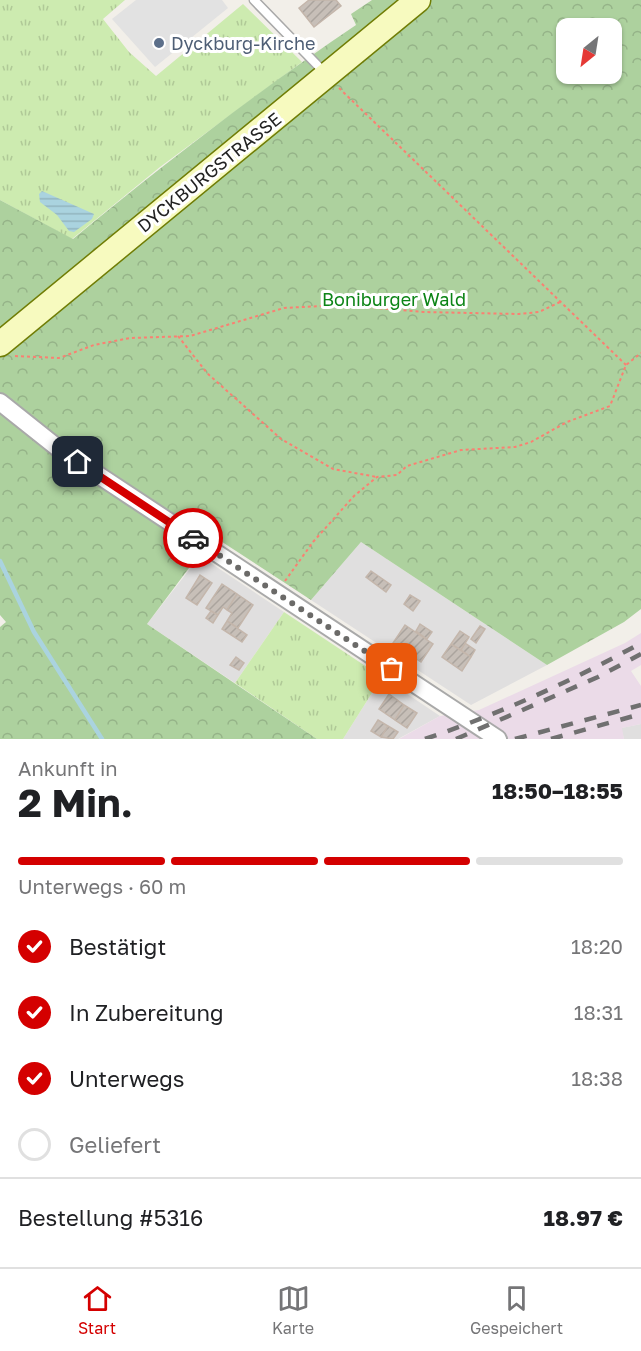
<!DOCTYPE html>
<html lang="de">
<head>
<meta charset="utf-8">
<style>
	:root { --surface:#fff; --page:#f6f6f6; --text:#202124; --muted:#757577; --line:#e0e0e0; --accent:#d40000 }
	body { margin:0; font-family:"Golos Text",sans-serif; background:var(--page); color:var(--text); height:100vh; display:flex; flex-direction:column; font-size:22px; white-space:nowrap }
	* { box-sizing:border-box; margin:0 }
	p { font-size:20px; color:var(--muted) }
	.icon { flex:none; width:33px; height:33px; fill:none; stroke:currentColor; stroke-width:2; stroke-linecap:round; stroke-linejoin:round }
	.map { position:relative; height:739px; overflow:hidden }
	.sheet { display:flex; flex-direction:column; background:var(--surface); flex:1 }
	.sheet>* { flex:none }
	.needle { width:39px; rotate:210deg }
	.tools { position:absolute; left:556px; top:18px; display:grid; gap:12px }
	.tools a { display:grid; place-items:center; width:66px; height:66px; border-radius:12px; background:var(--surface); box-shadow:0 2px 4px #0004; font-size:30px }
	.pin { position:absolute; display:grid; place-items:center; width:51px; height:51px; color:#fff; margin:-26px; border-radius:12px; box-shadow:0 3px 9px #0006 }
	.courier { position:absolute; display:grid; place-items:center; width:60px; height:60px; margin:-30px; border:4px solid #d40000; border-radius:50%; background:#fff; color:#222; box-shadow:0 2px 8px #0007 }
	.overview em { font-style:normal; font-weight:700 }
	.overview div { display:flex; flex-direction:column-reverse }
	.overview { display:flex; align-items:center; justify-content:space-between; height:102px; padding:0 18px }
	h1 { font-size:39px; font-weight:700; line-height:45px }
	.bar { display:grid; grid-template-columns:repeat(4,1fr); gap:9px 6px; align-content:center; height:72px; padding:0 18px }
	.bar i { height:8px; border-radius:4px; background:var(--line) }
	.bar .active { background:var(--accent) }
	.bar p { grid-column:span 4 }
	.line { display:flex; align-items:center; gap:15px; padding:0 18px; border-top:2px solid var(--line) }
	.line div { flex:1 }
	ol { padding:0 18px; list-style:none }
	li { display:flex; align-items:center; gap:18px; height:66px }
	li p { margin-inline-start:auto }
	li .icon { padding:6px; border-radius:50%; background:var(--accent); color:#fff; stroke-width:4 }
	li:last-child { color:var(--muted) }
	li i { width:33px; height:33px; border:3px solid var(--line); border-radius:50% }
	.tabs { display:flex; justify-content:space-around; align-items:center; height:84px; border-top:2px solid var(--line); background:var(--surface); font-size:16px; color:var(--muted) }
	.tabs a { display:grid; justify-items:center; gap:3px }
	.tabs .active { color:var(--accent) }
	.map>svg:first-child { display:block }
	.residential { fill:#e0dfdf }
	.railway { fill:#ebdbe8 }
	.grass { fill:url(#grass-tufts) }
	.forest { fill:url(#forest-crowns); fill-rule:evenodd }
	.parking { fill:#e2e2e2 }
	.water { fill:url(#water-rules) }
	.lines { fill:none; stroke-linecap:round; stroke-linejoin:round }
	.stream { stroke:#aad3df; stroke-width:4.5 }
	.building { fill:url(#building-hatch); stroke:#c4b6ab; stroke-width:1.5 }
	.lane-casing { stroke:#a9a9a9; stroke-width:11 }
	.street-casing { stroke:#a9a9a9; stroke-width:20 }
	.secondary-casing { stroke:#707d05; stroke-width:27 }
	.path { stroke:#fa8072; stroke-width:2; stroke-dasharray:3 3; stroke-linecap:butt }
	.lane { stroke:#fff; stroke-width:8 }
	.street { stroke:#fff; stroke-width:16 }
	.secondary { stroke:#f7fabf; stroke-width:24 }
	.rail { stroke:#707070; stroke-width:4.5; stroke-dasharray:12 12; stroke-linecap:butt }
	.done { stroke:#6b6a68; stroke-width:6; stroke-dasharray:0 10.8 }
	.route { stroke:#d40000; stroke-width:8 }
	.service-dot { fill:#5c6f8a; stroke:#fff; stroke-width:2 }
	.labels { text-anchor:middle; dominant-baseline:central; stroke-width:6; stroke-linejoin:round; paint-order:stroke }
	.service-label { font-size:18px; fill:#4e5e75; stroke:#fff; text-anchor:start }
	.street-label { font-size:18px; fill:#222; stroke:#fff }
	.park-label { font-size:18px; fill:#0c8416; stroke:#fff }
</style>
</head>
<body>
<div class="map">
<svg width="641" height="739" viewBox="0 0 641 739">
	<defs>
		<pattern id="grass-tufts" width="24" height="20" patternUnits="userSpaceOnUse" patternTransform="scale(1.5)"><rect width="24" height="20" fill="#cdebb0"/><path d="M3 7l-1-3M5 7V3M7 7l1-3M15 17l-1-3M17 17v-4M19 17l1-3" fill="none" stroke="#b0c997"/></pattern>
		<pattern id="forest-crowns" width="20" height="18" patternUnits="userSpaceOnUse" patternTransform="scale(1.5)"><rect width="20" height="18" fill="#add19e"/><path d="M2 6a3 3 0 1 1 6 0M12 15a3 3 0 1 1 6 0" fill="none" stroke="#95b388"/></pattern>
		<pattern id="water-rules" width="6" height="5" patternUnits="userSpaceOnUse" patternTransform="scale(1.5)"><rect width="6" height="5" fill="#aad3df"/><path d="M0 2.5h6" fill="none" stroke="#92b5bf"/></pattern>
		<pattern id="building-hatch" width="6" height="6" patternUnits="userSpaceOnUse" patternTransform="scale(1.5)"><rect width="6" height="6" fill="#c7bfb8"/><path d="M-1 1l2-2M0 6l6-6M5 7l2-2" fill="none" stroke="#aba49e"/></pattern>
	</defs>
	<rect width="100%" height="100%" fill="#f2efe9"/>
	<!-- residential -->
	<path class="residential" d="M 361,542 L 547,665 L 471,705 L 311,600 Z
		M 200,556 L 284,612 L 235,683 L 147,624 Z
		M 382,677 L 440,716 L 398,739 L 343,739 Z
		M 641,724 L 641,739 L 624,739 L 621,728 Z"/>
	<!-- railway -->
	<path class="railway" d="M 641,633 L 641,665 L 631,671 L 641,686 L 641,724 L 622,728 L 624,739 L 399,739 L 440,716 L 479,710 L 625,643 Z"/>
	<!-- grass -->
	<path class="grass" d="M 0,0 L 125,0 L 103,19 L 129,52 L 156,76 L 243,4 L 302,62 L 160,167 L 72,239 L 0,200 Z
		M 284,612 L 382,677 L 343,739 L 317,739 L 235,683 Z"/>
	<!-- forest -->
	<path class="forest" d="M 372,0 L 641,0 L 641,609 L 624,622 L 547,665 L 361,542 L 311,600 L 213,536 L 147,624 L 317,739 L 0,739 L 0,627 L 6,622 L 0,615 L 0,200 L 73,239 C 164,164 258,91 356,25 L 351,14 ZM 567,28 L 612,28 L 612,74 L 567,74 Z"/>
	<!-- parking -->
	<path class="parking" d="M 136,0 L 222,0 L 228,8 L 155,67 L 112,19 Z"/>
	<!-- water -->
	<path class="water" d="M 42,191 L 94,214 L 92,219 L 74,232 L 69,231 L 57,215 L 40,202 L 39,194 Z"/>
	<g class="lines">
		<!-- stream -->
		<path class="stream" d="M 0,561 L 34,632 L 102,739"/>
	</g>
	<!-- building -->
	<path class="building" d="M 309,0 L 336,0 L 341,6 L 314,27 L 299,8 Z
		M 371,571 L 391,585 L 386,592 L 366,577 Z
		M 200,575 L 212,583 L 197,605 L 186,598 Z
		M 222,584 L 237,594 L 227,610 L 223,607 L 218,615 L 206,608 Z
		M 237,594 L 253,605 L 238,628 L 227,621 L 232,613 L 227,610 Z
		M 410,595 L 420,601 L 413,611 L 404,604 Z
		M 211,611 L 218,615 L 213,623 L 206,618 Z
		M 227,621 L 247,635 L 242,642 L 222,629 Z
		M 420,624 L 432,632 L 427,639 L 416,631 Z
		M 405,625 L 433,644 L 421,662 L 393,643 Z
		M 480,626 L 485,629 L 476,643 L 471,639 Z
		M 460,631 L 469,637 L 461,650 L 451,644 Z
		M 465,643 L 475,650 L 471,657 L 461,650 Z
		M 451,644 L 471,657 L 462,671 L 442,657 Z
		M 236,657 L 244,663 L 239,670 L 230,665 Z
		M 389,694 L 404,705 L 395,720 L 379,709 Z
		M 404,705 L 417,713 L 407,728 L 395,720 Z
		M 378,720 L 388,726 L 381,737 L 371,731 Z
		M 388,726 L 398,732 L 393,739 L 381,737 Z"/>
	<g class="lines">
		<defs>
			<path id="lane" d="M 254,0 L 325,73"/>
			<path id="street" d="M 0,402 L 59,449 L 498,739"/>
			<path id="secondary" d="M 0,344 L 418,0"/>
		</defs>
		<!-- lane casing -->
		<use href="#lane" class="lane-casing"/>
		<!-- street casing -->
		<use href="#street" class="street-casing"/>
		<!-- secondary casing -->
		<use href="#secondary" class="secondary-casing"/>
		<!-- path -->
		<path class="path" d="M 339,88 L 626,365
			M 178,336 L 207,373 L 281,439 L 333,469 L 377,477
			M 15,356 L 59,358 L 94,345 L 130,338 L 190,336 L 284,308 L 340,305 L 423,312 L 519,314 L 539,312 L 560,302
			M 285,581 L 313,542 L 354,496 L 377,477 L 397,475 L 407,466 L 461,450 L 515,447 L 531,442 L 567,422 L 610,406 L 626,365 L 641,353"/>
		<!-- lane -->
		<use href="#lane" class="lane"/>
		<!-- street -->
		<use href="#street" class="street"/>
		<!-- secondary -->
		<use href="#secondary" class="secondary"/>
		<!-- rail -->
		<path class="rail" d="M 425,739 C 499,714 572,681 641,643
			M 456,739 L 598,677 L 641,654
			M 515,739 L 641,705
			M 551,739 L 641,714"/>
	</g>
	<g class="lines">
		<!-- done -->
		<path class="done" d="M 193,538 L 392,669"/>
		<!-- route -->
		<path class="route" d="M 78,462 L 193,538"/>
	</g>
	<!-- markers -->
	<circle class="service-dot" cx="159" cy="43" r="6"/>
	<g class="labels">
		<!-- service labels -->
		<g class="service-label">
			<text x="171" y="43">Dyckburg-Kirche</text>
		</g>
		<!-- street labels -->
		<g class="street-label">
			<text transform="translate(209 172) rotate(-39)">DYCKBURGSTRASSE</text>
		</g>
		<!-- park labels -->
		<g class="park-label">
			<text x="394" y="299">Boniburger Wald</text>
		</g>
	</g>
</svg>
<div class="tools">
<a><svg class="needle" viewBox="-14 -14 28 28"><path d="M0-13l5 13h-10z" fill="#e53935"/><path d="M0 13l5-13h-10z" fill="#757577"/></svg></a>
</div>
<div class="pin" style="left:392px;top:669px;background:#ea580c"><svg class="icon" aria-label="bag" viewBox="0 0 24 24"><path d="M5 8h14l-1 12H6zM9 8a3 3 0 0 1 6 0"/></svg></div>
<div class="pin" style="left:78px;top:462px;background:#1f2937"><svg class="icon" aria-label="home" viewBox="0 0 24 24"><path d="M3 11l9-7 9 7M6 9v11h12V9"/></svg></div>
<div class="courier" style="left:193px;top:538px"><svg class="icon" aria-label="car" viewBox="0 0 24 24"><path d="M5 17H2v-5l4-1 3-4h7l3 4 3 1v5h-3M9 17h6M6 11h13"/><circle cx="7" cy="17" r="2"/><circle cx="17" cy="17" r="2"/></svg></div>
</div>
<section class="sheet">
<div class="overview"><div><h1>2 Min.</h1><p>Ankunft in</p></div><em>18:50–18:55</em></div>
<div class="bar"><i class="active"></i><i class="active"></i><i class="active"></i><i></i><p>Unterwegs · 60 m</p></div>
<ol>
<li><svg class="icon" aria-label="check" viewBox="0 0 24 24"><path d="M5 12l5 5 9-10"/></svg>Bestätigt<p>18:20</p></li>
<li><svg class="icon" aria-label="check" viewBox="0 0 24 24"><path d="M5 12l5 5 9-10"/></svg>In Zubereitung<p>18:31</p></li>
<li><svg class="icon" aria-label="check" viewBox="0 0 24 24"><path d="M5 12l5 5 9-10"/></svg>Unterwegs<p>18:38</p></li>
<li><i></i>Geliefert</li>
</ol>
<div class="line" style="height:78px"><div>Bestellung #5316</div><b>18.97 €</b></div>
</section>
<nav class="tabs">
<a class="active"><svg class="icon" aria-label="home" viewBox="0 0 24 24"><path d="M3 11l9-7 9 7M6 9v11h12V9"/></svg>Start</a>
<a><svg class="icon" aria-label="map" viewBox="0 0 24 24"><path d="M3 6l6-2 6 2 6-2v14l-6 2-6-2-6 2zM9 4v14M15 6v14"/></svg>Karte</a>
<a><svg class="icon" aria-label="saved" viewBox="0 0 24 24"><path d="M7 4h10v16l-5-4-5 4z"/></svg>Gespeichert</a>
</nav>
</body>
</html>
